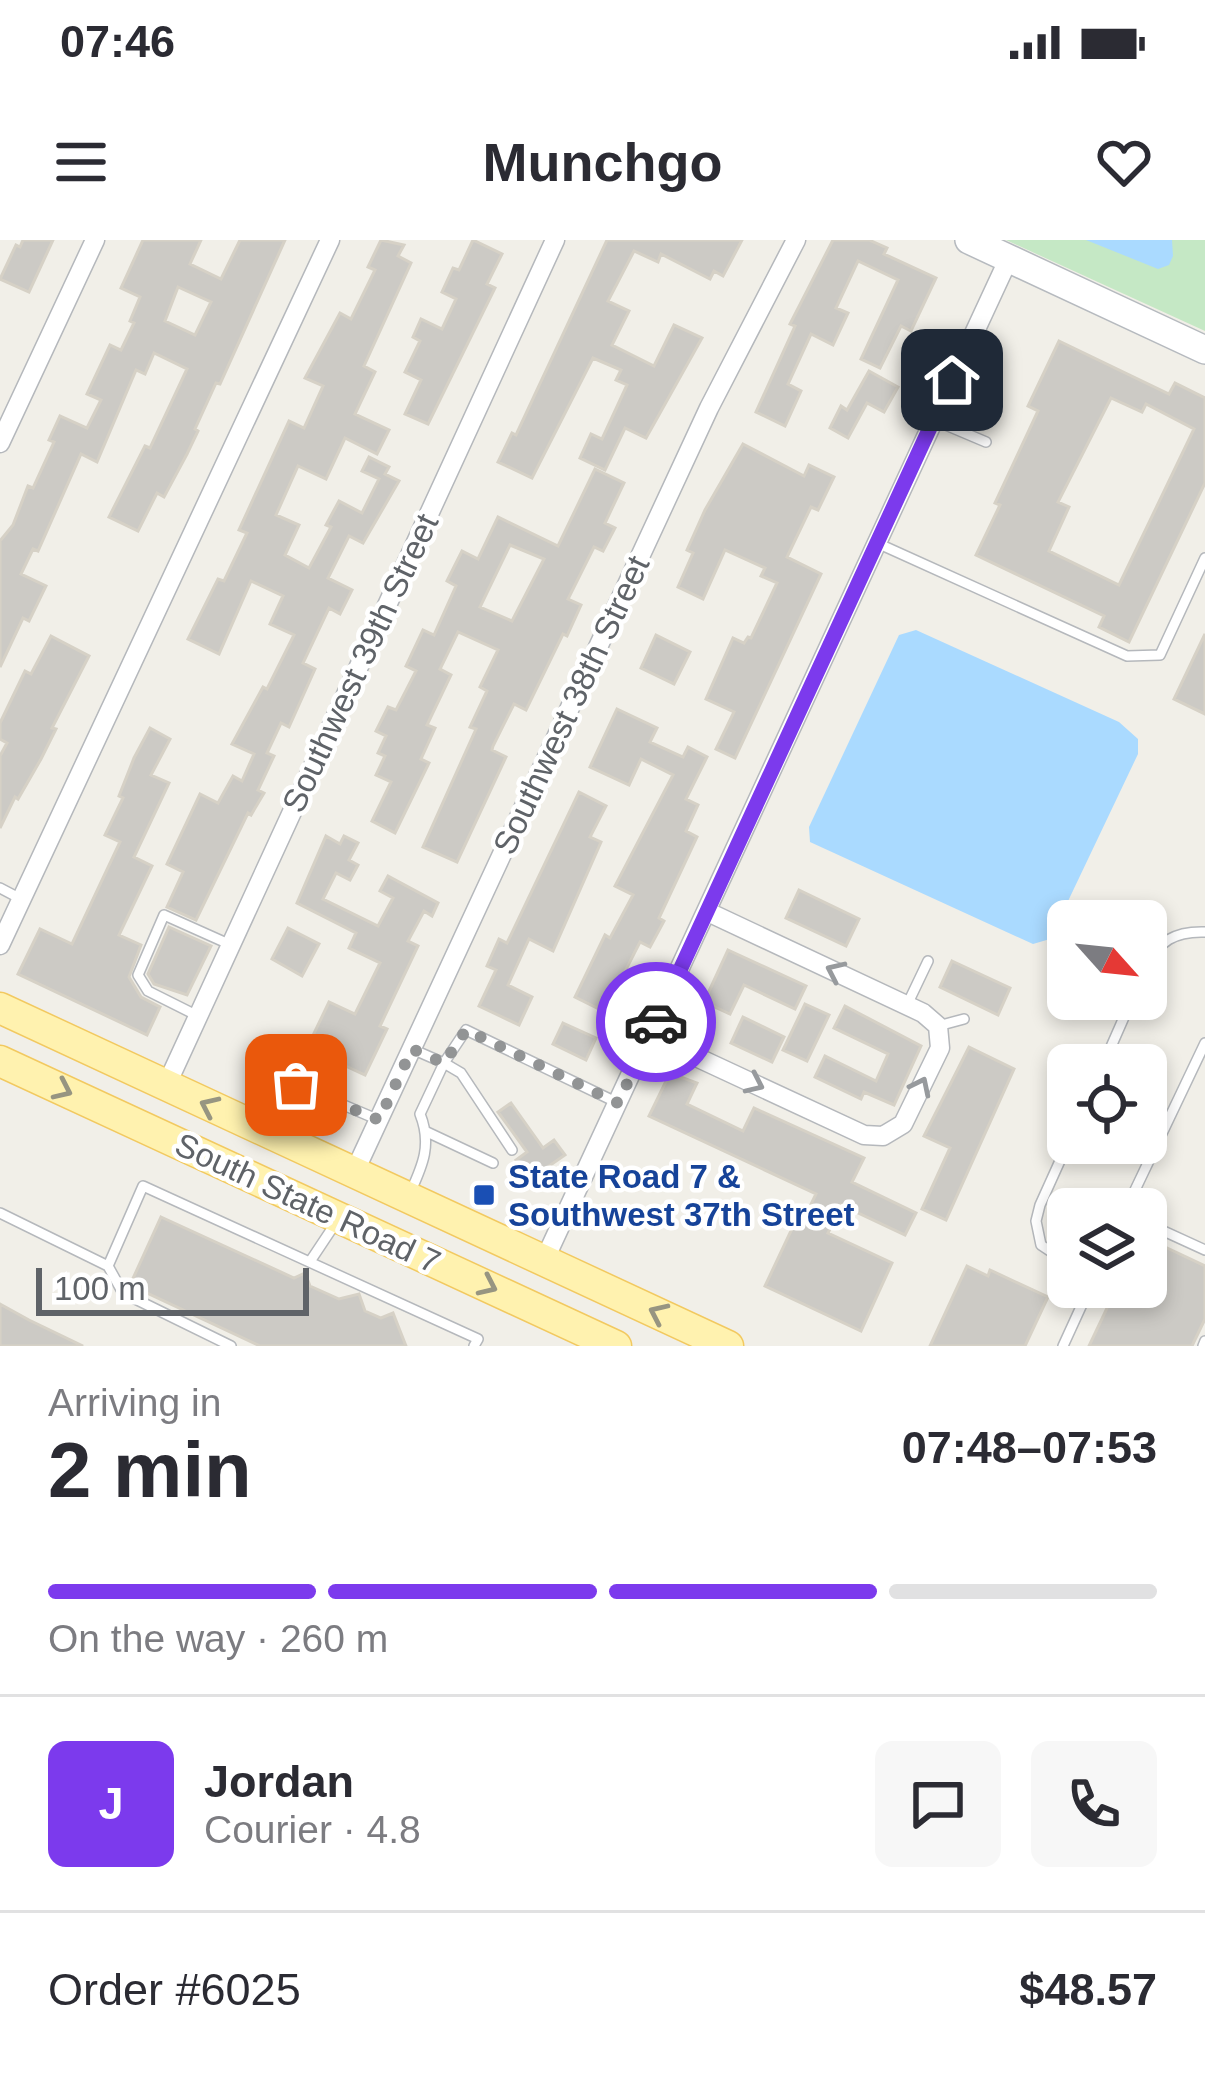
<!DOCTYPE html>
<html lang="en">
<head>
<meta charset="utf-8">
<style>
	:root { --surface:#fff; --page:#f7f7f7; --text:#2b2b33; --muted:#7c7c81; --line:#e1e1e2; --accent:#7c3aed }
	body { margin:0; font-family:Arial,sans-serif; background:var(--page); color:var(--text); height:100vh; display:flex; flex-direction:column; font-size:45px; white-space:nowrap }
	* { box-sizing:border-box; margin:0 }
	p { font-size:39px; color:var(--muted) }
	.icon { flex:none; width:66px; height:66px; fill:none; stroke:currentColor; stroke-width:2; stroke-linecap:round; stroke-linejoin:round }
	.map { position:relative; height:1106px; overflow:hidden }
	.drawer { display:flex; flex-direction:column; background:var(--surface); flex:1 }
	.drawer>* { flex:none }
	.needle { width:78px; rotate:117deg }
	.fabs { position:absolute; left:1047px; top:660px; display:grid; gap:24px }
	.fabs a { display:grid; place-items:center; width:120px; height:120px; border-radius:18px; background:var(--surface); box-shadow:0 6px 18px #0003; font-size:60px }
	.scale { position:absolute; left:36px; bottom:30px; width:273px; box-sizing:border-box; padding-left:12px; border:6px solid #5f6368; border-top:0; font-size:33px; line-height:42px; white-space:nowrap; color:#5f6368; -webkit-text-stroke:9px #fff; paint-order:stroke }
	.pin { position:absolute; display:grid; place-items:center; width:102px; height:102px; color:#fff; margin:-51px; border-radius:24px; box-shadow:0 6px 18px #0006 }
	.courier { position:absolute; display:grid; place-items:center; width:120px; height:120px; margin:-60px; border:9px solid #7c3aed; border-radius:50%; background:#fff; color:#222; box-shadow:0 3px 15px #0007 }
	.summary em { font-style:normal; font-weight:700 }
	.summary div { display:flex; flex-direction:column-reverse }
	.summary { display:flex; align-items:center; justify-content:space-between; height:204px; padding:0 48px }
	h1 { font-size:78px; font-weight:700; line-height:90px }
	.bar { display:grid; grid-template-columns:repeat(4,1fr); gap:18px 12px; align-content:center; height:144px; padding:0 48px }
	.bar i { height:15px; border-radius:9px; background:var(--line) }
	.bar .selected { background:var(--accent) }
	.bar p { grid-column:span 4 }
	.line { display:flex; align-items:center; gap:30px; padding:0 48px; border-top:3px solid var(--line) }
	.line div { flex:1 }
	.round { display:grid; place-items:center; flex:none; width:126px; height:126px; border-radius:18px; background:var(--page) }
	.status { display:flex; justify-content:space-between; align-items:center; height:84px; padding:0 60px; background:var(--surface); direction:ltr }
	.status svg { height:33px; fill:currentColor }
	header { display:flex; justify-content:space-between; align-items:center; height:156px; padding:0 48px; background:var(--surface); font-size:54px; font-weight:700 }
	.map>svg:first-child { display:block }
	.green { fill:#c5e8c5 }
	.water { fill:#aadaff }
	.building { fill:#cccac5; stroke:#d6d1c6; stroke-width:3; fill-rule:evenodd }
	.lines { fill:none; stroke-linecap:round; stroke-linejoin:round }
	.lane-casing { stroke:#b5b8bc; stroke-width:12 }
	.street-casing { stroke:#b5b8bc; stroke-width:21 }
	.secondary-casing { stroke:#b6babf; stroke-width:30 }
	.primary-casing { stroke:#f2c960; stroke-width:33 }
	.lane { stroke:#fff; stroke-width:9 }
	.street { stroke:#fff; stroke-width:18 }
	.secondary { stroke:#fff; stroke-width:27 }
	.primary { stroke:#fff2af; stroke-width:30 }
	.oneway { stroke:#979a9d }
	.oneway2 { stroke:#979581 }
	.done { stroke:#929495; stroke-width:12; stroke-dasharray:0 21.6 }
	.route { stroke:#7c3aed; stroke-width:15 }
	.transit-dot { fill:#1a4fb4; stroke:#fff; stroke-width:4.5 }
	.labels { text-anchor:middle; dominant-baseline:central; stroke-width:9; stroke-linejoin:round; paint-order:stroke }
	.street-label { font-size:33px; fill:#5f6368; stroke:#fff }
	.transit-label { font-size:33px; font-weight:bold; fill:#164399; stroke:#fff; text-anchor:start }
</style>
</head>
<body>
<div class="status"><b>07:46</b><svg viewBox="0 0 49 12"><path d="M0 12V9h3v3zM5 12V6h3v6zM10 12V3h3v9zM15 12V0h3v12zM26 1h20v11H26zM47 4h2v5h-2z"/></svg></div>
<header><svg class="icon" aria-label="menu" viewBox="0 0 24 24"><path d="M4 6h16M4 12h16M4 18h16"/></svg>Munchgo<svg class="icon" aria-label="heart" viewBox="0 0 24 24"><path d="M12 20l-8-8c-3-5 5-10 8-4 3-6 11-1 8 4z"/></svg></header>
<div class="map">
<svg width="1205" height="1106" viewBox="0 0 1205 1106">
	<rect width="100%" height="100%" fill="#f1efe8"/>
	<!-- green -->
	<path class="green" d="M 1006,0 L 1205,0 L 1205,91 Z"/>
	<!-- water -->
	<path class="water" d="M 1086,0 L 1172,0 L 1173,16 L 1169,25 L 1158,29 Z
		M 916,390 L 1119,482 L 1138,499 L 1138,514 L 1050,699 L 1033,704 L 810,602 L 809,587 L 899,395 Z"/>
	<!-- building -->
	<path class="building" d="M 23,0 L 53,0 L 29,52 L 0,39 L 16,5 L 20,7 Z
		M 143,0 L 201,0 L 190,24 L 221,39 L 240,0 L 285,0 L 220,144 L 216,143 L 195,189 L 198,191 L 187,214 L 164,257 L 157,253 L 138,291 L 109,277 L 145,206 L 150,208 L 187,129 L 154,113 L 145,134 L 136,130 L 97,222 L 81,214 L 38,311 L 33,309 L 21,334 L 46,346 L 29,381 L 23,378 L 0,427 L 0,301 L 13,285 L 28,246 L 33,248 L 54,202 L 49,200 L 60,176 L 87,188 L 101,160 L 87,154 L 110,105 L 121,110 L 134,83 L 130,81 L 140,57 L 121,48 ZM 178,47 L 211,62 L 195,95 L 165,81 Z
		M 381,0 L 404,5 L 398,16 L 411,23 L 364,126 L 375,132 L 355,174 L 389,190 L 377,214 L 345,198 L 326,239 L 298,226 L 276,275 L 299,285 L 285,315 L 309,328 L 331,287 L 326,285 L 339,261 L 362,273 L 379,239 L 362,231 L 369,217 L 389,227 L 385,234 L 399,241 L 363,303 L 349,296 L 328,338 L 352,350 L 340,374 L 329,368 L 303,423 L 315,429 L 289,487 L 281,483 L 267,513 L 274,516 L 258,550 L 264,553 L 251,575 L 248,573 L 196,680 L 167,667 L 183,632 L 167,624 L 200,554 L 218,563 L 233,536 L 242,541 L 254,514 L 232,504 L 263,447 L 267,449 L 294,395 L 270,384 L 283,356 L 251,341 L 219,414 L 188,399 L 218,339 L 224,341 L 247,293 L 239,290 L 289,181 L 304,188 L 323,146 L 305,138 L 340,73 L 351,79 L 375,30 L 368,27 Z
		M 473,0 L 502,14 L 487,44 L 495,48 L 428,184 L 405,174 L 421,140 L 405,132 L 420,101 L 413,97 L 421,79 L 442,89 L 456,59 L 442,52 L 453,28 L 459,30 Z
		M 607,0 L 742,0 L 723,36 L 714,31 L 710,39 L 661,14 L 658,22 L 634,11 L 608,61 L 629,71 L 612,105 L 654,126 L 674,85 L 702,98 L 646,198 L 625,188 L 605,230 L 580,218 L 591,194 L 602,199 L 627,145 L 616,140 L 621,130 L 593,118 L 532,238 L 498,222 L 512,193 L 516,195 Z
		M 833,0 L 869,0 L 887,8 L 884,14 L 936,38 L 911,91 L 901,86 L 880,128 L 861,119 L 898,40 L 858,21 L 836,68 L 848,73 L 833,105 L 811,94 L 788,144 L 801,151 L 785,186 L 756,172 L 795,86 L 790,84 Z
		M 1059,101 L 1169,154 L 1175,143 L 1205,158 L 1205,243 L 1129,402 L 1099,387 L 1104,376 L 976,315 L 1000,265 L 995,263 L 1038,171 L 1028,166 ZM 1111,158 L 1142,172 L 1146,164 L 1194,189 L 1119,345 L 1049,311 L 1069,267 L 1058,262 Z
		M 869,131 L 898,147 L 884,172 L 867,163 L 848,198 L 830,188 L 841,166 L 847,170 Z
		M 743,204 L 804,236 L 809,225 L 834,237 L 818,270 L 811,267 L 787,317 L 821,334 L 735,518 L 716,509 L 734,472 L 706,459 L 733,398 L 744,403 L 748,397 L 751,398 L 777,343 L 761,336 L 765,328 L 725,310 L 703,359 L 678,347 L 693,313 L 687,310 L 705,270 Z
		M 595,229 L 624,243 L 605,283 L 615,288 L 603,311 L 594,307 L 568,359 L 581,365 L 567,396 L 563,394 L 526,470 L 514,464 L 493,506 L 492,510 L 506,517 L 457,622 L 423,607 L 476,489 L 470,487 L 487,451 L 480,447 L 498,410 L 458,392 L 440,429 L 451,435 L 427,485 L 435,488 L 421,519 L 429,523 L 395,593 L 372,581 L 391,542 L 376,535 L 385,516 L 378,513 L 386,496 L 376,491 L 388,467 L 396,470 L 416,431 L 406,426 L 423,390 L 434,395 L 456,346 L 447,341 L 462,311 L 478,319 L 498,277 L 558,306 ZM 510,305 L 544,319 L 512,381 L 480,367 Z
		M 1205,394 L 1205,474 L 1174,459 Z
		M 656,395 L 690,412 L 674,444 L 641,428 Z
		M 51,396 L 89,416 L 52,488 L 56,489 L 41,519 L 18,559 L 15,557 L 0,588 L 0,516 L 7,503 L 0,499 L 0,483 L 25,431 L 31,434 Z
		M 617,469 L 657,488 L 650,502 L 683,517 L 688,507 L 707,517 L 686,559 L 698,565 L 686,591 L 697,597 L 659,678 L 664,681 L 650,707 L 640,702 L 616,749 L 626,754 L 615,777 L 575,757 L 605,695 L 610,698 L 633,655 L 615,646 L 673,535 L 641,519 L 629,545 L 590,527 Z
		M 150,488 L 170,499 L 151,535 L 169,543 L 134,617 L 152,626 L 119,695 L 141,705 L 129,737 L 141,757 L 160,767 L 147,795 L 18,734 L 40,689 L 72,704 L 120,602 L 105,595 L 123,558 L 119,556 L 134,518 Z
		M 579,552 L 606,566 L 590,597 L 601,602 L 553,711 L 529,699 L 508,745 L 532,757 L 519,785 L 479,766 L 496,730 L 487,726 L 499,699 L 507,703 Z
		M 326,596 L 340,604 L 344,596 L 358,603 L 349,620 L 358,625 L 350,640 L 336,633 L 323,659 L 378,686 L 393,658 L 380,651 L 388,636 L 438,663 L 432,676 L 424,671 L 408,701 L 418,706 L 380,786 L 387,789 L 365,835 L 307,808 L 329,762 L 355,774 L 380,723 L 349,708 L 356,693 L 297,663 Z
		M 799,650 L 859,679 L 846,706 L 786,678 Z
		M 169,687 L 211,706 L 187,755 L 154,744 L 148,734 Z
		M 288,688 L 319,704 L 302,736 L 272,719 Z
		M 728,710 L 806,746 L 795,769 L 744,745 L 730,774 L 704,762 Z
		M 952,721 L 1010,748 L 998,775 L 940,747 Z
		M 805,764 L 829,775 L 807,821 L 783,810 Z
		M 845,766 L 921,806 L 894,865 L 864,852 L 861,859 L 815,837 L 825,816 L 876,841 L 888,814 L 834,788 Z
		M 743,777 L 784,797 L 772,822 L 731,803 Z
		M 563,783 L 596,798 L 586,820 L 553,804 Z
		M 969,807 L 1014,829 L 946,980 L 922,969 L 950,908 L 924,896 Z
		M 670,833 L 697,843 L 687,864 L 743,891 L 754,868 L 864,918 L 852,942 L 916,973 L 905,995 L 841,965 L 828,993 L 892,1023 L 861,1091 L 765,1046 L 797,978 L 803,981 L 816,954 L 649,876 Z
		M 511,863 L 543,908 L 554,900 L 565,915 L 539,933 L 537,930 L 528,936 L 516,920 L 527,912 L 498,872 Z
		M 161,977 L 294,1038 L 305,1033 L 310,1046 L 339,1059 L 359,1054 L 365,1071 L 381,1078 L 393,1073 L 406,1106 L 260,1106 L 130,1045 Z
		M 1146,998 L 1205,1026 L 1205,1079 L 1192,1106 L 1089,1106 L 1117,1047 L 1146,1047 Z
		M 967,1026 L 988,1036 L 990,1030 L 1048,1057 L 1025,1106 L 930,1106 Z
		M 0,1064 L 29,1080 L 83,1106 L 0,1106 Z"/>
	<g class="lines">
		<defs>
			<path id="lane" d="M 934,180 L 986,202
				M 877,303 L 1127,416 L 1160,415 L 1205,318
				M 0,648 L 21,659
				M 1146,728 C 1158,701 1175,691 1205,692
				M 907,765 L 928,721
				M 196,775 L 148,751 L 138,735 L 164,675 L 231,705
				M 938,786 L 964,779
				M 412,809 L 444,823 L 466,790 L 618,863
				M 1103,825 L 1132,759
				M 274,889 L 296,845 L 379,880
				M 427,892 L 493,923
				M 410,953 C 423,925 432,904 420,874 L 444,823 L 461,833 L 512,910
				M 1126,969 L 1205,803
				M 0,973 L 108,1026 L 123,1053 L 231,1106
				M 1146,983 L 1205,1010
				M 311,1020 L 335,984
				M 1068,1023 L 1041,1005 L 1036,981 L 1040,965 L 1068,903
				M 108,1026 L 143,946 L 478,1099 L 474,1106
				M 1063,1106 L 1090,1047
				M 1203,1106 L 1205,1101"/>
			<path id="street" d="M 0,203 L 95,0
				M 0,705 L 330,0
				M 649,795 L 864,895 L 883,896 L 903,884 L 940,808 L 938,786 L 923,773 L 708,672
				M 166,846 L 555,0
				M 354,933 L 709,168 L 796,0
				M 544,1021 L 1009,18"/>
			<path id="secondary" d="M 969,0 L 1205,110"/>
			<path id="primary" d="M 0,768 L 728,1106
				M 0,821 L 616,1106"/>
		</defs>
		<!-- lane casing -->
		<use href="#lane" class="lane-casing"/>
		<!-- street casing -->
		<use href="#street" class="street-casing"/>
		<!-- secondary casing -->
		<use href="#secondary" class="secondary-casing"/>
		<!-- primary casing -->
		<use href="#primary" class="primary-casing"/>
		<!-- lane -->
		<use href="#lane" class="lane"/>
		<!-- street -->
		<use href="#street" class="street"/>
		<!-- secondary -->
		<use href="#secondary" class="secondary"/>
		<!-- primary -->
		<use href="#primary" class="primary"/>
	</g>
	<!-- one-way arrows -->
	<defs><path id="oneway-chevron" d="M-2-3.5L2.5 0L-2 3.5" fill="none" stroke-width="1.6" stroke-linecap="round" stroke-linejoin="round" transform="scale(3)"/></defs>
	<g class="oneway">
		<use href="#oneway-chevron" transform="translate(835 731) rotate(-155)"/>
		<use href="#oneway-chevron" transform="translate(755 844) rotate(25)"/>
		<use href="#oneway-chevron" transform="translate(921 846) rotate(-64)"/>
	</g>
	<g class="oneway2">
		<use href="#oneway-chevron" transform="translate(63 850) rotate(25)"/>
		<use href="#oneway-chevron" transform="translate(209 866) rotate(-155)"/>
		<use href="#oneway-chevron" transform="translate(488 1046) rotate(25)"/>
		<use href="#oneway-chevron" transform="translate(658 1073) rotate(-155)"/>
	</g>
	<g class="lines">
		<!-- done -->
		<path class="done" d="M 296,845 L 379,880 L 412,809 L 444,823 L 466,790 L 618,863 L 656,782"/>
		<!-- route -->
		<path class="route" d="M 656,782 L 952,140"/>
	</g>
	<!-- markers -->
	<rect class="transit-dot" x="472" y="943" width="24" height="24" rx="6"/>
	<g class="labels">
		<!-- street labels -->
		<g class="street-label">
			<text transform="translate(360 423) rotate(-65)">Southwest 39th Street</text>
			<text transform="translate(571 465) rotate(-65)">Southwest 38th Street</text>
			<text transform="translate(308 963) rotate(25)">South State Road 7</text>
		</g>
		<!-- transit labels -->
		<g class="transit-label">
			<text x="508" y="936">State Road 7 &amp;<tspan x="508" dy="38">Southwest 37th Street</tspan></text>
		</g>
	</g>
</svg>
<div class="fabs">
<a><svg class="needle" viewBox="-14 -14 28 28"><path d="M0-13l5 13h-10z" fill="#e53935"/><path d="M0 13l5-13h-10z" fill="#7c7c81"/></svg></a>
<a><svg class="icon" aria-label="locate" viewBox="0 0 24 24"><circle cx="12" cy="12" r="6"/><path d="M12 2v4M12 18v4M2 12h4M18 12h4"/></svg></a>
<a><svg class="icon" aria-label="layers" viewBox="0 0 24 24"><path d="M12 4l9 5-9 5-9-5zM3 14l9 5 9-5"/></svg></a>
</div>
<div class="scale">100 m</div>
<div class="pin" style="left:296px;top:845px;background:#ea580c"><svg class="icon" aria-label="bag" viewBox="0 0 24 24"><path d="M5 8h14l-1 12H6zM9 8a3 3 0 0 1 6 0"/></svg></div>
<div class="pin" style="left:952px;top:140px;background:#1f2937"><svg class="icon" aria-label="home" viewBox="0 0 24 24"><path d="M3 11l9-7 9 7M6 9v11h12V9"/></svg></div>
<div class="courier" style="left:656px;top:782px"><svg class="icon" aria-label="car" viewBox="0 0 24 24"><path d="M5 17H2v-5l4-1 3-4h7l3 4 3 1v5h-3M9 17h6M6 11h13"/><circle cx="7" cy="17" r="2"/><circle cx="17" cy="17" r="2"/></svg></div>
</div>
<section class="drawer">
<div class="summary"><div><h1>2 min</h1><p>Arriving in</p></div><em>07:48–07:53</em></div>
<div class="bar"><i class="selected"></i><i class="selected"></i><i class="selected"></i><i></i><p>On the way · 260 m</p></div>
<div class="line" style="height:216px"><b class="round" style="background:var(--accent);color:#fff">J</b><div><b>Jordan</b><p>Courier · 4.8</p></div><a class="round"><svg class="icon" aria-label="chat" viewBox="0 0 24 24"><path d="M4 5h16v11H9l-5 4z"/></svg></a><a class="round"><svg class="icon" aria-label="phone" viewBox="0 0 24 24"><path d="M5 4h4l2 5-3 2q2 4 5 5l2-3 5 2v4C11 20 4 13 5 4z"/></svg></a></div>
<div class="line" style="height:156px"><div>Order #6025</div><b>$48.57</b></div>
</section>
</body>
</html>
